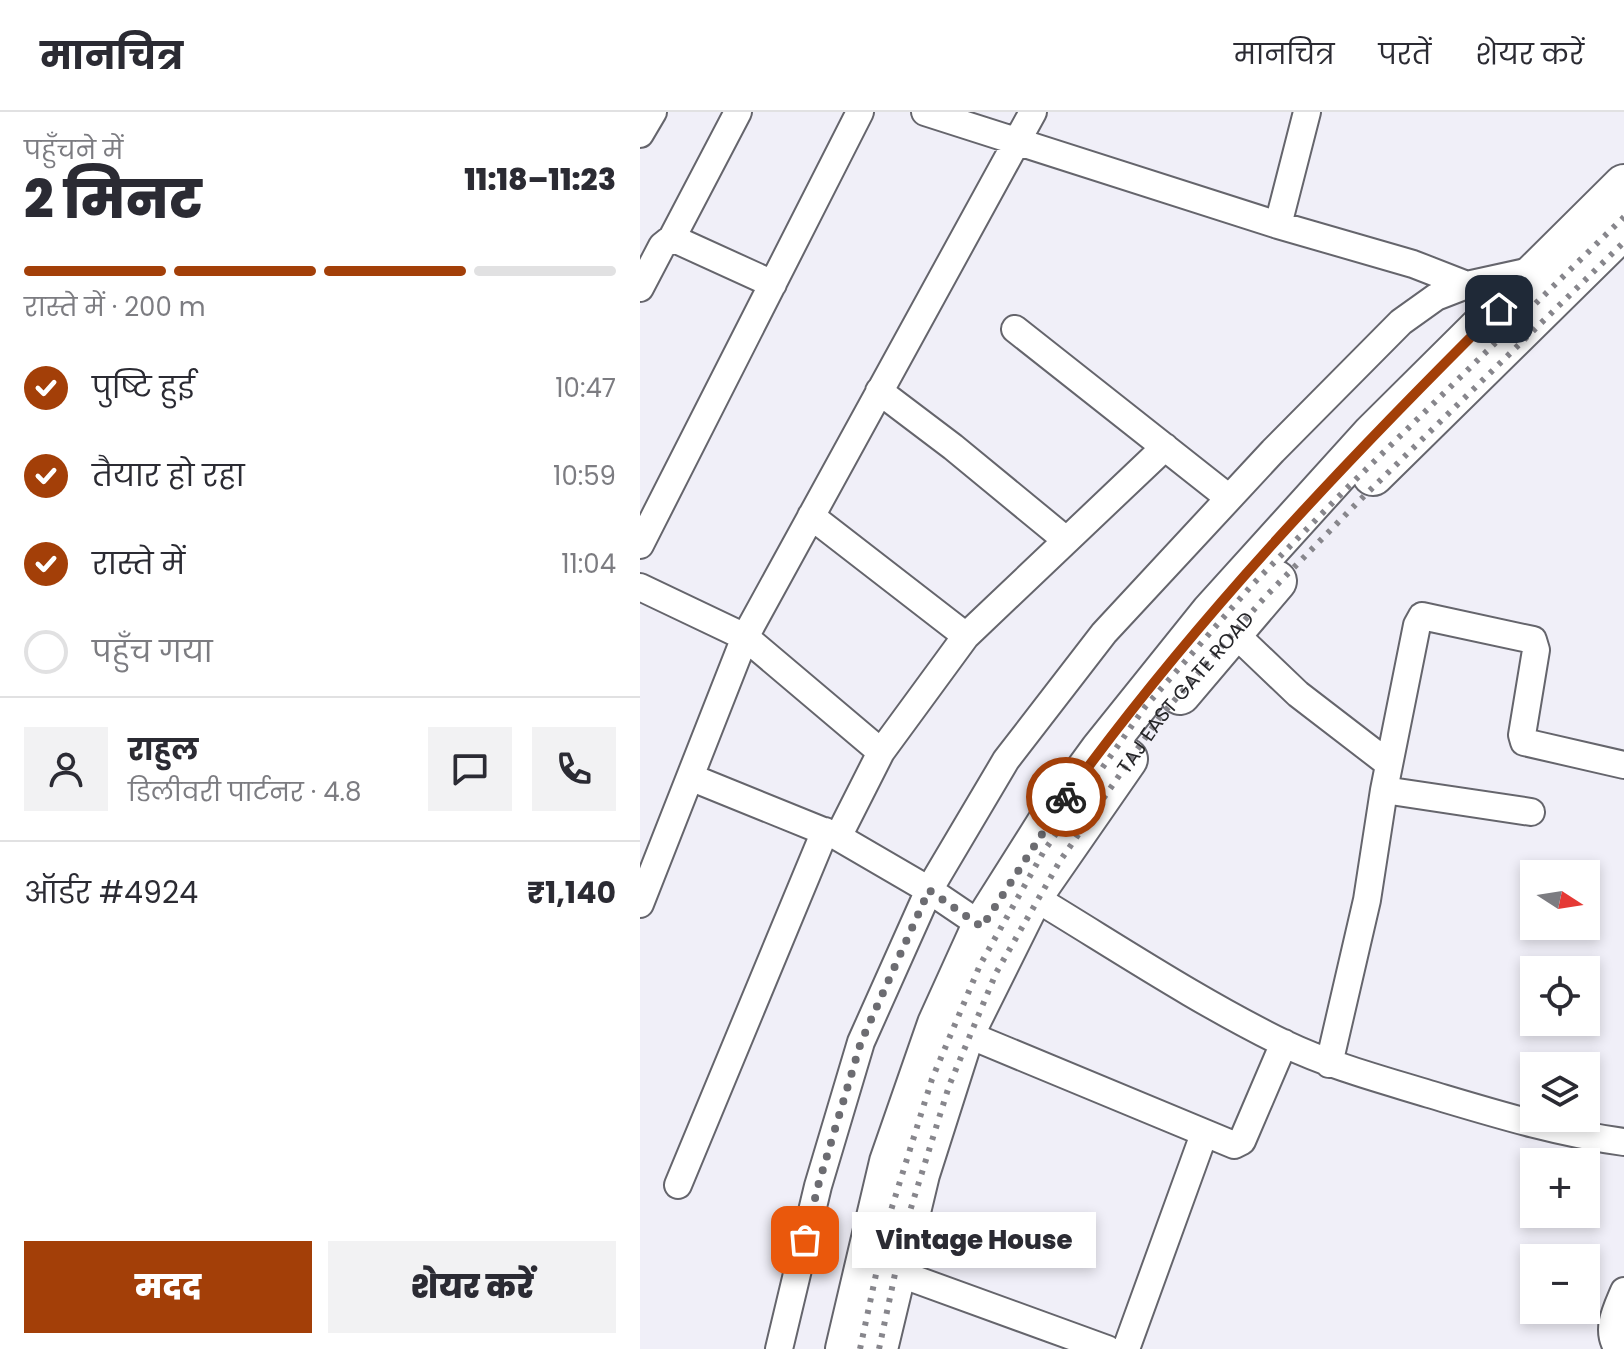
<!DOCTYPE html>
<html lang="hi">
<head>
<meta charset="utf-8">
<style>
	:root { --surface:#fff; --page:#f2f2f3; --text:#2b2b33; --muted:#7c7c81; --line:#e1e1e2; --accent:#a33f08 }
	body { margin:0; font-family:Poppins,"Noto Sans Devanagari",sans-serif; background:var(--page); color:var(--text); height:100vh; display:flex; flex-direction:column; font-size:30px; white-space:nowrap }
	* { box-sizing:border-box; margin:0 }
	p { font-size:26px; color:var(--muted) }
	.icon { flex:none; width:44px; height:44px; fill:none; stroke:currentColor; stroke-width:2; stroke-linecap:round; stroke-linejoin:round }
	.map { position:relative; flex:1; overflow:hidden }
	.side { display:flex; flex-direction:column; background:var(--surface); width:640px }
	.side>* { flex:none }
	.needle { width:52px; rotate:102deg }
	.tools { position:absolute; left:880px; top:748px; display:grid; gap:16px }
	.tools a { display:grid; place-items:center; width:80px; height:80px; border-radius:0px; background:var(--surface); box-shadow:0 4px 12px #0003; font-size:40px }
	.pin { position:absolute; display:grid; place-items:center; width:68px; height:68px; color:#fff; margin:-34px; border-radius:16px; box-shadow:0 4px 12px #0006 }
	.courier { position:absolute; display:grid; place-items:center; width:80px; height:80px; margin:-40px; border:6px solid #a33f08; border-radius:50%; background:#fff; color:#222; box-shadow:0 2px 10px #0007 }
	.bubble { position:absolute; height:56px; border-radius:0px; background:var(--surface); box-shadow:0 4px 12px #0003; font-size:26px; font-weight:800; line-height:56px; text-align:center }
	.head em { font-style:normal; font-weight:800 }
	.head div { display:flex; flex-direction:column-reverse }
	.head { display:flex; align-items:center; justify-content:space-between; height:136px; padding:0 24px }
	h1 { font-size:52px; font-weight:800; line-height:60px }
	.bar { display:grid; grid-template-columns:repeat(4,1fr); gap:12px 8px; align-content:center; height:96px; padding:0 24px }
	.bar i { height:10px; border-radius:6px; background:var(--line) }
	.bar .active { background:var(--accent) }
	.bar p { grid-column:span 4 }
	.line { display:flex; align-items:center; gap:20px; padding:0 24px; border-top:2px solid var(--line) }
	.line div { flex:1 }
	.round { display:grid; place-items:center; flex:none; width:84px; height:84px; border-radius:0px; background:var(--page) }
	ol { padding:0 24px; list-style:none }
	li { display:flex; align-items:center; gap:24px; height:88px }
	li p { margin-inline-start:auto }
	li .icon { padding:8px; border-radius:50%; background:var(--accent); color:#fff; stroke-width:4 }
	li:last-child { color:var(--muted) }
	li i { width:44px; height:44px; border:4px solid var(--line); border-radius:50% }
	.action { display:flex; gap:16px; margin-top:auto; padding:16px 24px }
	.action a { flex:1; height:92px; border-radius:0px; background:var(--accent); color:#fff; font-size:32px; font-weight:800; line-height:92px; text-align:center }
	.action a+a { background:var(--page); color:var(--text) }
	header { display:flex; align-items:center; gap:48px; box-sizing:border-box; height:112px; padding:0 40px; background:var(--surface); border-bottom:2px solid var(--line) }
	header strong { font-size:38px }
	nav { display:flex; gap:44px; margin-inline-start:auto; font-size:28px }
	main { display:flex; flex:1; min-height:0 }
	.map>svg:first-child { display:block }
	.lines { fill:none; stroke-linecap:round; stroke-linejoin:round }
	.street-casing { stroke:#65656c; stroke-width:30 }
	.primary-casing { stroke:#65656c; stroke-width:44 }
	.street { stroke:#fff; stroke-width:26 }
	.primary { stroke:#fff; stroke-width:40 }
	.rail { stroke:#87868c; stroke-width:6; stroke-dasharray:4 8; stroke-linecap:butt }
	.done { stroke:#6c6c71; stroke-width:8; stroke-dasharray:0 14.4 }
	.route { stroke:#a33f08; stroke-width:10 }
	.labels { text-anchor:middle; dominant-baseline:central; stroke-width:6; stroke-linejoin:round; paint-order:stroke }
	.street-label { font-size:20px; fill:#252528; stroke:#f0eff8 }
</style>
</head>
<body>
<header>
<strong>मानचित्र</strong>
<nav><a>मानचित्र</a><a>परतें</a><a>शेयर करें</a></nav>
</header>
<main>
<section class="side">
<div class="head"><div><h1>2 मिनट</h1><p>पहुँचने में</p></div><em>11:18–11:23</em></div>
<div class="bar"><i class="active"></i><i class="active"></i><i class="active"></i><i></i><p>रास्ते में · 200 m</p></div>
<ol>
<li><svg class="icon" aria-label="check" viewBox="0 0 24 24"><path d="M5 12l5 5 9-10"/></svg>पुष्टि हुई<p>10:47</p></li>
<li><svg class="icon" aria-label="check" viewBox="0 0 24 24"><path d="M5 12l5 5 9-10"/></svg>तैयार हो रहा<p>10:59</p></li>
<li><svg class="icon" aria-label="check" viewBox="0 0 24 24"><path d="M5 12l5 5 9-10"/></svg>रास्ते में<p>11:04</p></li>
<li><i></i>पहुँच गया</li>
</ol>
<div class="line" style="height:144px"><a class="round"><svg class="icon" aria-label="person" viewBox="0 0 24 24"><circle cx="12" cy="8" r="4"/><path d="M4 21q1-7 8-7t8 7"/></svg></a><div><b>राहुल</b><p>डिलीवरी पार्टनर · 4.8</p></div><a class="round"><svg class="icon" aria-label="chat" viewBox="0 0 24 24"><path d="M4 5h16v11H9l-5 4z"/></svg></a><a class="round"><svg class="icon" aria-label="phone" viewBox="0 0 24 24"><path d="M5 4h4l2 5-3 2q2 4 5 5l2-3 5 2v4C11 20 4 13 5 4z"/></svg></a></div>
<div class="line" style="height:104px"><div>ऑर्डर #4924</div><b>₹1,140</b></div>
<div class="action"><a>मदद</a><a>शेयर करें</a></div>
</section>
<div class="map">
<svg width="984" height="1237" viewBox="0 0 984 1237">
	<rect width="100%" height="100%" fill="#f0eff8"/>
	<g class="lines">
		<defs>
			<path id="street" d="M 285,0 L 638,113 L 773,152 L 827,173
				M 0,22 L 13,0
				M 638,113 L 667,0
				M 32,126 L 98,0
				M 0,176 L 22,134 L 32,126 L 133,172
				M 375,217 L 589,386
				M 239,279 L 313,335 L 426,428
				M 171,404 L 326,524
				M 0,433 L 220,0
				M 0,475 L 105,525 L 241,640
				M 593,520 L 658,582 L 749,652
				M 50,665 L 198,725 L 289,778 L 354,822
				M 744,678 L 891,700
				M 198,725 L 241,640 L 326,524 L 525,335
				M 392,784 C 475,834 557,889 645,932 C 691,954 740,967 789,982 C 853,1001 917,1021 984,1030
				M 0,792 L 105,525 L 393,0
				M 324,921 L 594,1033 L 602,1029 L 644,931
				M 689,952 L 727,788 L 744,678 L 777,513 L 782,504 L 893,528 L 896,538 L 882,623 L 884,630 L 984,653
				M 38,1073 L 185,719
				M 255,1160 L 467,1237
				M 139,1237 L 178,1074 L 221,930 L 289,778 L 366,648 L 464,521 L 633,339 L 761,210 L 796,185 L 827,173 L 895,158
				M 486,1237 L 564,1022
				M 978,1237 C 965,1218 976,1198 984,1179"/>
			<path id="primary" d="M 733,363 L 984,116
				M 540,582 L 636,469
				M 206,1237 L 250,1050 L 298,912 L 342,815 L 407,712 L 461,638 L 571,501 L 733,322 L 984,73
				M 237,1237 L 279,1062 L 324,921 L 392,784 L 487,647"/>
		</defs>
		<!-- street casing -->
		<use href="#street" class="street-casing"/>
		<!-- primary casing -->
		<use href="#primary" class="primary-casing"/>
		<!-- street -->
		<use href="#street" class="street"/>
		<!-- primary -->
		<use href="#primary" class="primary"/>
		<!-- rail -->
		<g class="rail">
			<path d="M 220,1237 L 247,1111 L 292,967 L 340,853 L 404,739 L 505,595 L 612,473 L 707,376 L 984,105"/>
			<path id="s1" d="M 239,1237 L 265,1115 L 309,974 L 356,861 L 420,749 L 519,606 L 625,485 L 719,389 L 984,130"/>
		</g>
	</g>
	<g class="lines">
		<!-- done -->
		<path class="done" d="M 165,1128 L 178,1074 L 221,930 L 289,778 L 342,815 L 426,685"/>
		<!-- route -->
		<path class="route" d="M 426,685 C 554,508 705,350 859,197"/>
	</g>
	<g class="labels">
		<!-- street labels -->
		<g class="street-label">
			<text stroke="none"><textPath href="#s1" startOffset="734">TAJ EAST GATE ROAD</textPath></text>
		</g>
	</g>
</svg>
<div class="tools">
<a><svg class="needle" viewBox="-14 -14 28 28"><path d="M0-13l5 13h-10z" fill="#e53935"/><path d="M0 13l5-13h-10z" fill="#7c7c81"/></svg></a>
<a><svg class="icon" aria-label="locate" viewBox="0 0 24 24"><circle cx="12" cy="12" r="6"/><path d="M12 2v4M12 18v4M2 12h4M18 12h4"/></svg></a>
<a><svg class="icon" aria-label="layers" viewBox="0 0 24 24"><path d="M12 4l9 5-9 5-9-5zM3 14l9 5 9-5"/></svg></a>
<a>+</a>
<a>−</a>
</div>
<div class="pin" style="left:165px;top:1128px;background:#ea580c"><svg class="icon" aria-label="bag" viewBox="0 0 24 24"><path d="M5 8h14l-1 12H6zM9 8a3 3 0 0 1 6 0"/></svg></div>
<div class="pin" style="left:859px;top:197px;background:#1f2937"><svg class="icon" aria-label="home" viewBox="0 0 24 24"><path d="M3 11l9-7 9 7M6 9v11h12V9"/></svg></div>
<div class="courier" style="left:426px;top:685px"><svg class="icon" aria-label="bike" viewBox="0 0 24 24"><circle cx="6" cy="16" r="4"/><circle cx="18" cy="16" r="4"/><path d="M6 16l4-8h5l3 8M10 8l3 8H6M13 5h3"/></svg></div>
<div class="bubble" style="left:212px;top:1100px;width:244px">Vintage House</div>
</div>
</main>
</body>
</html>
